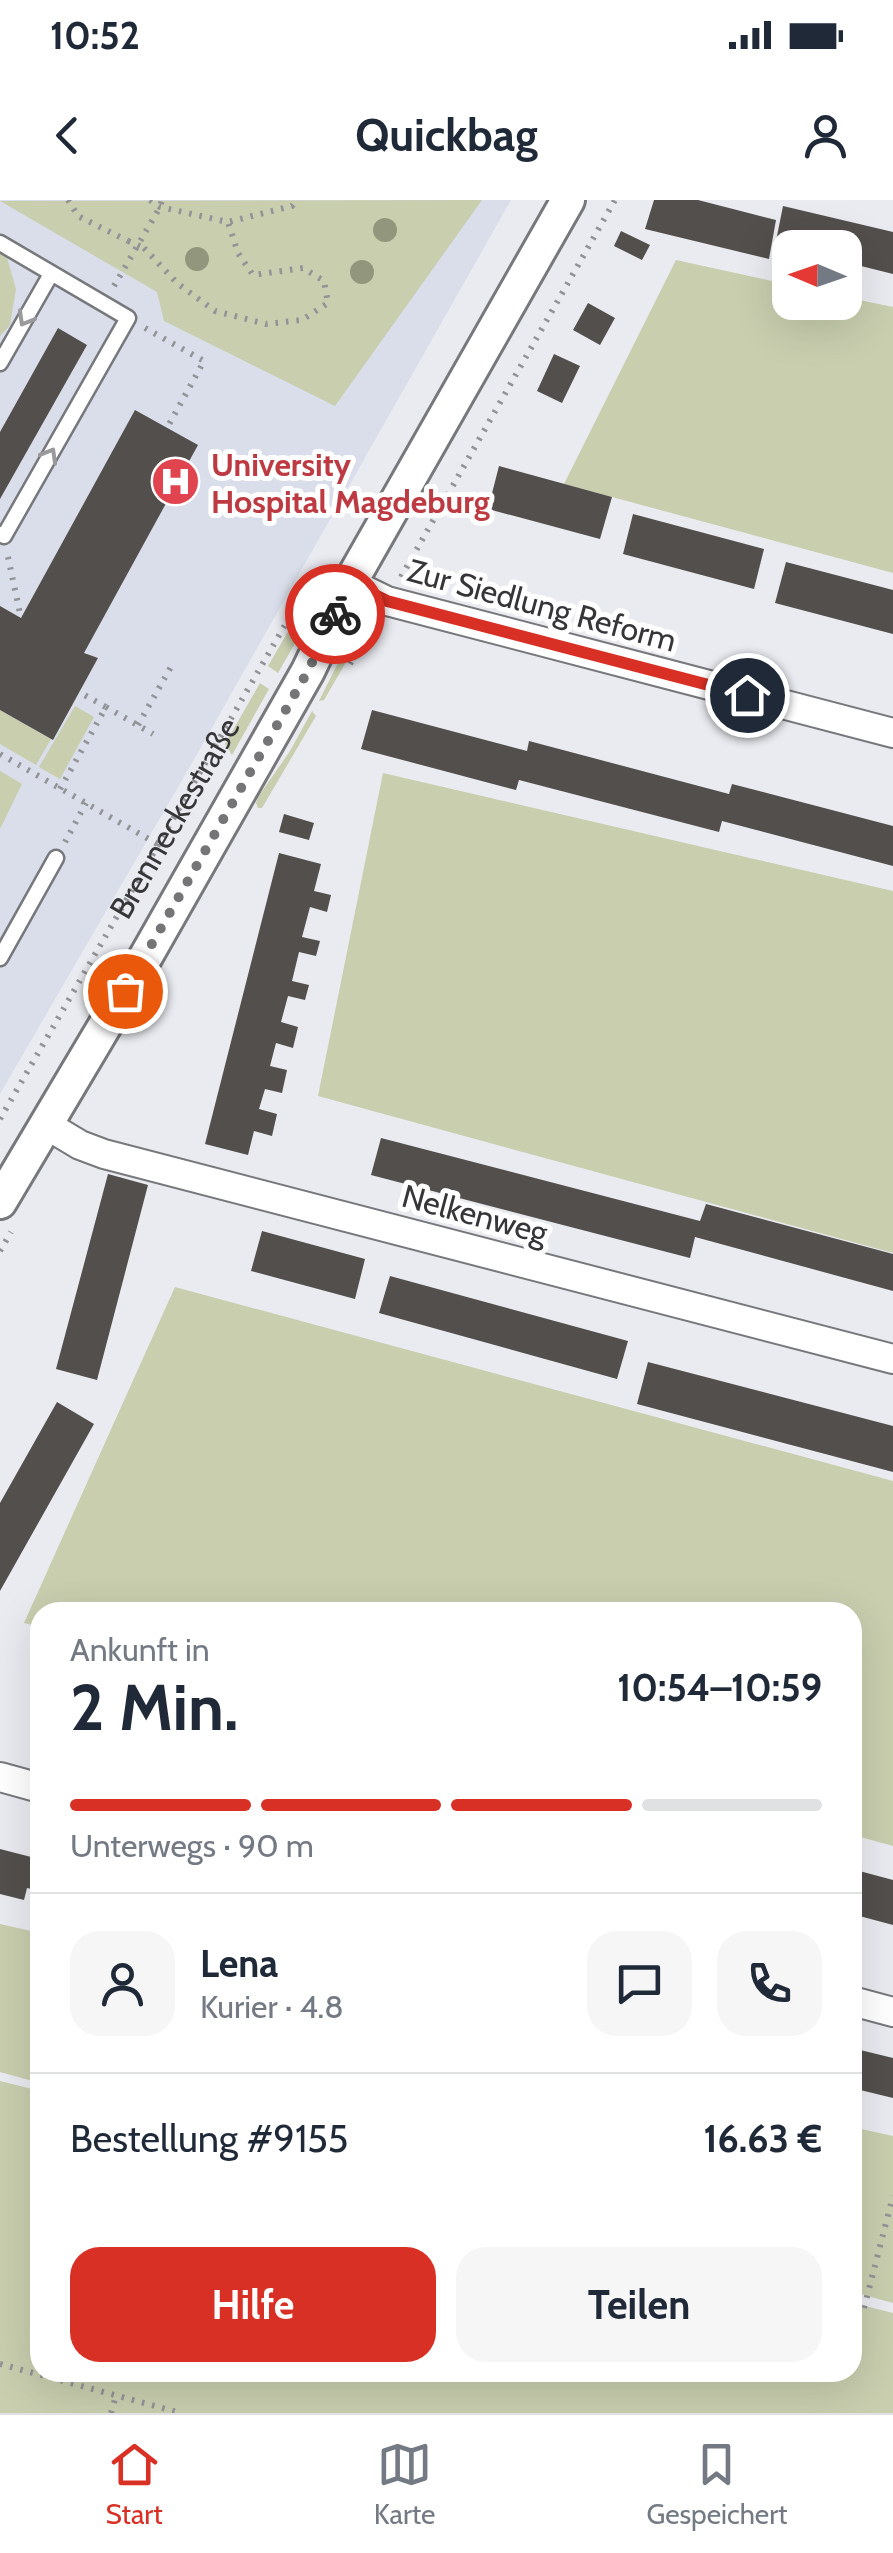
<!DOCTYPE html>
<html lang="de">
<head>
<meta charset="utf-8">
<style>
	:root { --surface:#fff; --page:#f6f6f7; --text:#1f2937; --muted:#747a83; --line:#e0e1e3; --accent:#d93025 }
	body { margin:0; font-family:Cabin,sans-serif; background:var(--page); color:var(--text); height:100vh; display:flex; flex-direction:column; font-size:38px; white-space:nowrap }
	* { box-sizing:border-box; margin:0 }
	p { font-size:32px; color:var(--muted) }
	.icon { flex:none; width:55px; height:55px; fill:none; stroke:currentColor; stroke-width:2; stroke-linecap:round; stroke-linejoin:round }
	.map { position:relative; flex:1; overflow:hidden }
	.details { position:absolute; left:30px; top:1402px; width:832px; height:780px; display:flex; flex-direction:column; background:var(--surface); border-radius:30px; box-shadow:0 10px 40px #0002 }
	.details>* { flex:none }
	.needle { width:65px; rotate:272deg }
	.tools { position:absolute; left:772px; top:30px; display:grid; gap:20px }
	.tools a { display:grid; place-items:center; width:90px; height:90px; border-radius:20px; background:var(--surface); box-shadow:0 10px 40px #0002; font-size:50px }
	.pin { position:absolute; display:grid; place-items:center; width:85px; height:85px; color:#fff; margin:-42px; border:5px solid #fff; border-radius:50%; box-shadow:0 2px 10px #0007 }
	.courier { position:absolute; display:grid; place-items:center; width:100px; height:100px; margin:-50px; border:8px solid #d93025; border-radius:50%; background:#fff; color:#222; box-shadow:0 2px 12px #0007 }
	.headline em { font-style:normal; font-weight:700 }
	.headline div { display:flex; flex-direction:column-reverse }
	.headline { display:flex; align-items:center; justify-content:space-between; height:170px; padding:0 40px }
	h1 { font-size:65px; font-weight:700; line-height:75px }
	.bar { display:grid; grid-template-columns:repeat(4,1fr); gap:15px 10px; align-content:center; height:120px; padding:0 40px }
	.bar i { height:12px; border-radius:8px; background:var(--line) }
	.bar .selected { background:var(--accent) }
	.bar p { grid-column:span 4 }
	.line { display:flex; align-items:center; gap:25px; padding:0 40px; border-top:2px solid var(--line) }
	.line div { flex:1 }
	.round { display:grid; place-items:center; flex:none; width:105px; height:105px; border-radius:30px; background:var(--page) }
	.cta { display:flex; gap:20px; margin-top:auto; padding:20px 40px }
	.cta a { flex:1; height:115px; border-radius:30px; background:var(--accent); color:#fff; font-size:40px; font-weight:700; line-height:115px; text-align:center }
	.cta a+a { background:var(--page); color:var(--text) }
	.status { display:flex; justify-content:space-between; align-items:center; height:70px; padding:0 50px; background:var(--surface); direction:ltr }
	.status svg { height:28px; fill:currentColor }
	header { display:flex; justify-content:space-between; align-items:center; height:130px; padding:0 40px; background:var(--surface); font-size:45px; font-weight:700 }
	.tabs { display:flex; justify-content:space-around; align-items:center; height:140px; border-top:2px solid var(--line); background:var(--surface); font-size:28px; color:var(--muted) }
	.tabs a { display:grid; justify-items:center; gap:5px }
	.tabs .selected { color:var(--accent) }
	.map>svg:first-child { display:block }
	.built { fill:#d9deea }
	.green { fill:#c8ceae }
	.building { fill:#534f4c }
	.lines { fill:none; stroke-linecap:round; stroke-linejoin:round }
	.service-casing { stroke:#76787c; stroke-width:19 }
	.minor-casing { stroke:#76787c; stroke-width:32 }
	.tertiary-casing { stroke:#76787c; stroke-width:38 }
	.path { stroke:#929397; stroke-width:6; stroke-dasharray:2.5 8; stroke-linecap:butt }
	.service { stroke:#fff; stroke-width:14 }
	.minor { stroke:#fff; stroke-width:28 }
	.tertiary { stroke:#fff; stroke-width:32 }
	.path-bridge { stroke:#929397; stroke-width:6; stroke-dasharray:2.5 8; stroke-linecap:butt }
	.tree { fill:#92967c }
	.oneway { stroke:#9a9a9c }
	.done { stroke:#757578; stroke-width:10; stroke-dasharray:0 18 }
	.route { stroke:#d93025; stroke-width:12 }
	.labels { text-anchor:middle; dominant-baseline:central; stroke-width:10; stroke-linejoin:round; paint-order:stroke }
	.health-label { font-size:32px; font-weight:bold; fill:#be3a42; stroke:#fff; text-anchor:start }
	.street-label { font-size:32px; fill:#363638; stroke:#fff }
</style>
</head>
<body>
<div class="status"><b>10:52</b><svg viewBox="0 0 49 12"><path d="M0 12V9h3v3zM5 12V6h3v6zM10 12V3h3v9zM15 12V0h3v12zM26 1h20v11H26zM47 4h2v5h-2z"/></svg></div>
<header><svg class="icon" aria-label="back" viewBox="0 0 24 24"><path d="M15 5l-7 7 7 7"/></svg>Quickbag<svg class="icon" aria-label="person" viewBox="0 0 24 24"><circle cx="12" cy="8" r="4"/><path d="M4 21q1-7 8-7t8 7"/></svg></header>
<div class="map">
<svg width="893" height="2213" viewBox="0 0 893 2213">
	<rect width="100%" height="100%" fill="#e9ebf0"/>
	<!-- built -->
	<path class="built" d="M 0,0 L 511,0 L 192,563 L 0,894 Z"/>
	<!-- green -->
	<path class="green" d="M 482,0 L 335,206 L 164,121 L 157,92 L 0,1 Z
		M 0,52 L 6,54 L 16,89 L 10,125 L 0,136 Z
		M 676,60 L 790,85 L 790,102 L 845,102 L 845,97 L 893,107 L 893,373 L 564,284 Z
		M 318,403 L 278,473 L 268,466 L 304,404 Z
		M 370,421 L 324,500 L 319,501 L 354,431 L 360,425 Z
		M 260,483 L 269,489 L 232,555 L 225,544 Z
		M 75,506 L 94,517 L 60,579 L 39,567 Z
		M 0,510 L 51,539 L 36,565 L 0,544 Z
		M 312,511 L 316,516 L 262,608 L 258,608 L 256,603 L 258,597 L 290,551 Z
		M 0,571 L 22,584 L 0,629 Z
		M 383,573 L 893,691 L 893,1053 L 318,896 Z
		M 175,1087 L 893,1281 L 893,1646 L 853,1635 L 852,1412 L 40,1412 L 40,1427 L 24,1423 Z
		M 0,1724 L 40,1733 L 40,1883 L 0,1872 Z
		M 0,1881 L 40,1891 L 40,2172 L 852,2172 L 853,2103 L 893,2113 L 893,2213 L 0,2213 Z
		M 852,1927 L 893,1936 L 893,2103 L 853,2092 Z"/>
	<!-- building -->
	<path class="building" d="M 654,0 L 698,0 L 776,20 L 769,59 L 645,29 Z
		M 783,6 L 893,32 L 893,74 L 845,62 L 845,48 L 790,49 L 775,46 Z
		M 621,31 L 650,45 L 642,60 L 614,46 Z
		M 588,103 L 615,118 L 600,145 L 573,130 Z
		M 58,128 L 87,145 L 0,299 L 0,232 Z
		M 554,154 L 580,166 L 562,203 L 537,191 Z
		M 135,210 L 198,245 L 84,453 L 98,458 L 53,540 L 0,510 L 0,406 L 21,418 Z
		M 499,266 L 612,297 L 600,339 L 488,309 Z
		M 633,314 L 764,349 L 754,389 L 623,354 Z
		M 786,362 L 893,390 L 893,434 L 775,403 Z
		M 372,510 L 527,551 L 529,541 L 729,594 L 732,584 L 893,626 L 893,666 L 722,621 L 719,632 L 519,580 L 516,590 L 361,549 Z
		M 284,614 L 314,623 L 309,640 L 279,632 Z
		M 279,653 L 321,664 L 314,691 L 331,695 L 327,712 L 310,707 L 302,737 L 320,741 L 316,756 L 299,752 L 292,781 L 309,785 L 305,800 L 288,796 L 281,822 L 298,827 L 293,848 L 276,843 L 270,866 L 287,870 L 282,893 L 265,889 L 259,909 L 277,914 L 272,936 L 254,931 L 248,955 L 205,944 Z
		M 381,938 L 700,1021 L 706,1004 L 893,1054 L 893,1091 L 695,1037 L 690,1058 L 371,975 Z
		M 108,974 L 148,985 L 97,1180 L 56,1169 Z
		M 262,1031 L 365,1059 L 355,1099 L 251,1071 Z
		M 390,1076 L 628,1141 L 617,1179 L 379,1113 Z
		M 648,1162 L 893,1226 L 893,1272 L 637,1204 Z
		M 57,1202 L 94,1224 L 0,1391 L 0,1303 Z
		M 39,1645 L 40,1691 L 27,1688 L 24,1700 L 0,1694 L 0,1649 L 35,1658 Z
		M 852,1669 L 893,1680 L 893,1725 L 852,1714 Z
		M 852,1848 L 893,1858 L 893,1898 L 852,1888 Z"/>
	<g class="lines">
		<defs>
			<path id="service" d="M 0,43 L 128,118 L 4,336 L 0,334
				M 0,163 L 51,74
				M 0,758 L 56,658"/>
			<path id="minor" d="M 350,383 L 387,401 L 893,533
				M 45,924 L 80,945 L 104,954 L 893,1159
				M 0,1577 L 40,1588
				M 852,1801 L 893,1812"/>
			<path id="tertiary" d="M 0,1002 L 145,758 L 308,471 L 350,383 L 568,0"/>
		</defs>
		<!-- service casing -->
		<use href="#service" class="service-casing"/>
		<!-- minor casing -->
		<use href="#minor" class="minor-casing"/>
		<!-- tertiary casing -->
		<use href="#tertiary" class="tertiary-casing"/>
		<!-- path -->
		<g class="path">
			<path d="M 68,0 L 78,16 L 128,41"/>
			<path d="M 150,0 L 160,7 L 228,22 L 292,6 L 297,0"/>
			<path d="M 144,48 L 177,83 L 215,111 L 266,124 L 302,120 L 328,103 L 324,81 L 303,68 L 253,75 L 238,53 L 228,22"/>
			<path d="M 114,86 L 160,7 L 162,0"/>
			<path d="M 145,128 L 204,161 L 167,228"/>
			<path d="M 8,357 L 21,418"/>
			<path d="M 401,377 L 615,0"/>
			<path d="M 350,464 L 374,423"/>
			<path d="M 106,507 L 153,534"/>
			<path d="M 138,525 L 172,465"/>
			<path d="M 0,554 L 159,645"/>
			<path d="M 60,589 L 106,507 L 79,492"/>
			<path d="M 65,642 L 86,603"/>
			<path id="s1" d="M 0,919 L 319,366"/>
			<path d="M 0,1051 L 11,1032"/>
			<path d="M 864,2108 L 893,1996"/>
			<path d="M 0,2164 L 181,2213"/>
			<path d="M 111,2213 L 116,2196"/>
		</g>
		<!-- service -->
		<use href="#service" class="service"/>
		<!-- minor -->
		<use href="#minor" class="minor"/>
		<!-- tertiary -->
		<use href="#tertiary" class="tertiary"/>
		<!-- path-bridge -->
		<path class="path-bridge" d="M 128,41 L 144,48"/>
	</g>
	<!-- trees -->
	<g class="tree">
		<circle cx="385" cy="30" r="12"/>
		<circle cx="197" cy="59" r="12"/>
		<circle cx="362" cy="72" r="12"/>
	</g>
	<!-- one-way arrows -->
	<defs><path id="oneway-chevron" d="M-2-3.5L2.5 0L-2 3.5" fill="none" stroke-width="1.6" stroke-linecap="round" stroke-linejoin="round" transform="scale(2.5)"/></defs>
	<g class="oneway">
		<use href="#oneway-chevron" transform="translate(25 119) rotate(120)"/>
		<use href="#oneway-chevron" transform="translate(50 255) rotate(-60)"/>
	</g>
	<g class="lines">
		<!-- done -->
		<path class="done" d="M 125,791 L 308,471 L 335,414"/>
		<!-- route -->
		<path class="route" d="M 335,414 L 350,383 L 387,401 L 747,495"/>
	</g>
	<!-- icons -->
	<defs>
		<symbol id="hospital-disc" viewBox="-11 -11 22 22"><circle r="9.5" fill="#e0444e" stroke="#fff"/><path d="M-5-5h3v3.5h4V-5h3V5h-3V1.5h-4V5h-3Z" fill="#fff"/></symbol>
	</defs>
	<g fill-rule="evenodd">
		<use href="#hospital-disc" x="148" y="254" width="55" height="55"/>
	</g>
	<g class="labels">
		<!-- health labels -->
		<g class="health-label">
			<text x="211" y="264">University<tspan x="211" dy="37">Hospital Magdeburg</tspan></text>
		</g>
		<!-- street labels -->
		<g class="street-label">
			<text transform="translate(542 405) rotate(15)">Zur Siedlung Reform</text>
			<text stroke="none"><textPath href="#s1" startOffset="348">Brenneckestraße</textPath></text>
			<text transform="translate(475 1014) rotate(15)">Nelkenweg</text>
		</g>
	</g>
</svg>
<div class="tools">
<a><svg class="needle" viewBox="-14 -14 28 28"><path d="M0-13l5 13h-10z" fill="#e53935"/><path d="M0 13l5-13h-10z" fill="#747a83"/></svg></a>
</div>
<div class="pin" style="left:125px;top:791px;background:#ea580c"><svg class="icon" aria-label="bag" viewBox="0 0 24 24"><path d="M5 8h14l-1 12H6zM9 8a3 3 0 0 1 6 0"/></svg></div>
<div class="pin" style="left:747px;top:495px;background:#1f2937"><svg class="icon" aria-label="home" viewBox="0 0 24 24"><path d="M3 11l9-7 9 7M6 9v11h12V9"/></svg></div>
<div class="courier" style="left:335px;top:414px"><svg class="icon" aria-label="bike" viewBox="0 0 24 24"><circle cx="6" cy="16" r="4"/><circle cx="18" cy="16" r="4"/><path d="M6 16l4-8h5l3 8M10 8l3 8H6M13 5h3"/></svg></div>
<section class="details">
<div class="headline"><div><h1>2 Min.</h1><p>Ankunft in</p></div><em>10:54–10:59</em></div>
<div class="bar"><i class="selected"></i><i class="selected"></i><i class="selected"></i><i></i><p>Unterwegs · 90 m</p></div>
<div class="line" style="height:180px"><a class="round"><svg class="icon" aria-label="person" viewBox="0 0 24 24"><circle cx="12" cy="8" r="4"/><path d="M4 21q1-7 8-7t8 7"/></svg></a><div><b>Lena</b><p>Kurier · 4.8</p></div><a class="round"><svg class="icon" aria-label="chat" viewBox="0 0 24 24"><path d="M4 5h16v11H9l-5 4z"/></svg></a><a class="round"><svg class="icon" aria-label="phone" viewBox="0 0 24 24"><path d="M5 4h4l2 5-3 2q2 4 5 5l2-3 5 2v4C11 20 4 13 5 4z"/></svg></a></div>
<div class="line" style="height:130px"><div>Bestellung #9155</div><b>16.63 €</b></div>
<div class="cta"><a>Hilfe</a><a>Teilen</a></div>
</section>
</div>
<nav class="tabs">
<a class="selected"><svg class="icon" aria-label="home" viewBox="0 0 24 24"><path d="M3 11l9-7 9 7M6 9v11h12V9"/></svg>Start</a>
<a><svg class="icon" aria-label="map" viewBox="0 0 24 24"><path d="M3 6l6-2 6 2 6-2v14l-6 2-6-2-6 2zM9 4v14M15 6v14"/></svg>Karte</a>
<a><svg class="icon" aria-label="saved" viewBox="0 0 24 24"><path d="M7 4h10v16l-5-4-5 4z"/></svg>Gespeichert</a>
</nav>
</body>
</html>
